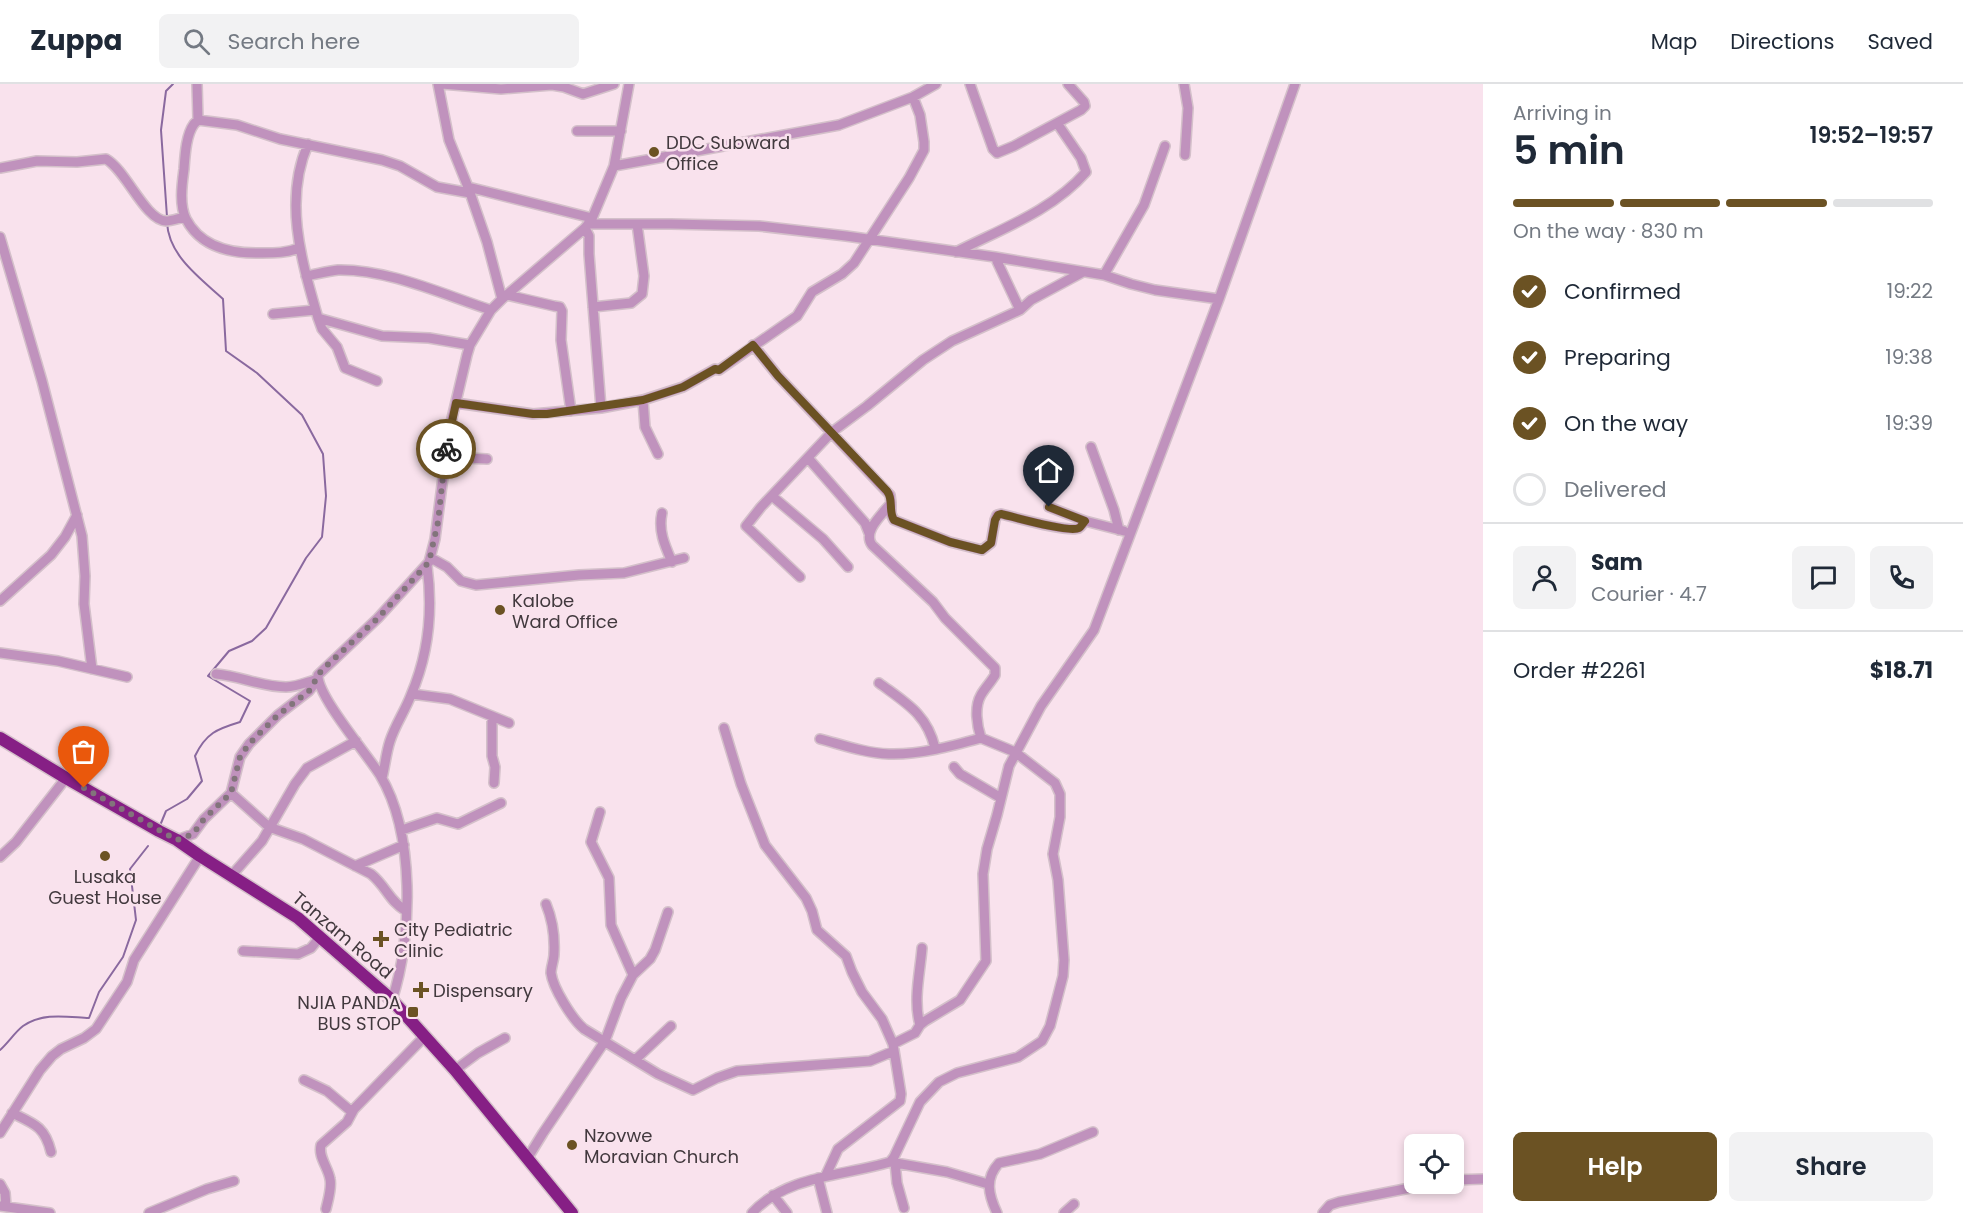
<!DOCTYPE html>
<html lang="en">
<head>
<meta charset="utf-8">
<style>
	:root { --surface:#fff; --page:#f2f2f3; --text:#1f2937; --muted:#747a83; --line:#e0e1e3; --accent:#6b5223 }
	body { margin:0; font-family:Poppins,sans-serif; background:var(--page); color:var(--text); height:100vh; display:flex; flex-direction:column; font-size:22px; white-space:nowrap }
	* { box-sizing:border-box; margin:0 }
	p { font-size:20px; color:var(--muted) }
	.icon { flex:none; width:33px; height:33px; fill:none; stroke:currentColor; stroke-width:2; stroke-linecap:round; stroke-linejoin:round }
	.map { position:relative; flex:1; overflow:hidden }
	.details { display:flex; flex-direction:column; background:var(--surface); width:480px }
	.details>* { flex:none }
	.fabs { position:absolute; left:1404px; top:1050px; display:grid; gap:12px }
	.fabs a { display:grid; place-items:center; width:60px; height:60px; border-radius:9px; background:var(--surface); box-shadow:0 3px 9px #0003; font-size:30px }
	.pin { position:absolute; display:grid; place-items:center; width:51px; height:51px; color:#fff; margin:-62px -26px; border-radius:50% 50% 50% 0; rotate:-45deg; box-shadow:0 0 6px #0007 }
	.pin .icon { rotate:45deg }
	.courier { position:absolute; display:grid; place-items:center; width:60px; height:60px; margin:-30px; border:4px solid #6b5223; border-radius:50%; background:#fff; color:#222; box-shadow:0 2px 8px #0007 }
	.headline em { font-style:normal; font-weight:600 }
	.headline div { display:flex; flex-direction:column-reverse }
	.headline { display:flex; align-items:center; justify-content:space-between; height:102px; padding:0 30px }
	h1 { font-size:39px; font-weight:600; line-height:45px }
	.bar { display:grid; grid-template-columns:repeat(4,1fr); gap:9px 6px; align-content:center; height:72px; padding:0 30px }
	.bar i { height:8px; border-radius:4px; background:var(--line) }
	.bar .active { background:var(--accent) }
	.bar p { grid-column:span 4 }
	.line { display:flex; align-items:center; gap:15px; padding:0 30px; border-top:2px solid var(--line) }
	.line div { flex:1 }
	.round { display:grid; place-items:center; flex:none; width:63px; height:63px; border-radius:9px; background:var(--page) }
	ol { padding:0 30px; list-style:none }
	li { display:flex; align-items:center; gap:18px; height:66px }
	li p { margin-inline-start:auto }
	li .icon { padding:6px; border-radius:50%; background:var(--accent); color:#fff; stroke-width:4 }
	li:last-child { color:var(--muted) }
	li i { width:33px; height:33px; border:3px solid var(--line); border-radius:50% }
	.button { display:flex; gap:12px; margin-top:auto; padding:12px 30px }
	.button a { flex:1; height:69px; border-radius:9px; background:var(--accent); color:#fff; font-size:24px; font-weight:600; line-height:69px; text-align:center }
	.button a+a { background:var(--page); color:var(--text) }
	header { display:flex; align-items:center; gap:36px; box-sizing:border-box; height:84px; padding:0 30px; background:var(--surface); border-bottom:2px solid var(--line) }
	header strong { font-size:28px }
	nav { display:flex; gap:33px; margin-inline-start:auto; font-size:21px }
	.search { width:420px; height:54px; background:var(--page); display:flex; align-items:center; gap:15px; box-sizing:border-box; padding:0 21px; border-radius:9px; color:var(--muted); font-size:22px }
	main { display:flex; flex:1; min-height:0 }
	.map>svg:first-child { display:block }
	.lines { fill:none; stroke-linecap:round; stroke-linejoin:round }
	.stream { stroke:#8a699f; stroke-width:2 }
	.minor-casing { stroke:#d4c0ca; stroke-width:12 }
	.highway-casing { stroke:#d4c0ca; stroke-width:15 }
	.minor { stroke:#c092bd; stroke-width:9 }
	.highway { stroke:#861f85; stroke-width:12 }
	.done { stroke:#82747b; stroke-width:6; stroke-dasharray:0 10.8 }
	.route { stroke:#6b5223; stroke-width:8 }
	.poi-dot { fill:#6b5223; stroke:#f9e2ed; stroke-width:2 }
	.labels { text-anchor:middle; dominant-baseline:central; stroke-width:5; stroke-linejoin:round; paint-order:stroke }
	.poi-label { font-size:18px; fill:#42393e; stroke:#f9e2ed; text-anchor:start }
	.street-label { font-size:18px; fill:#42393e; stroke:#f9e2ed }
</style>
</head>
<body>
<header>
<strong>Zuppa</strong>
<div class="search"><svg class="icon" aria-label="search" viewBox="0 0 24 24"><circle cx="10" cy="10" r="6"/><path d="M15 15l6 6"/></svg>Search here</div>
<nav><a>Map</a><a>Directions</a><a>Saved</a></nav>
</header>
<main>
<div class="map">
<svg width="1483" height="1129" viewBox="0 0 1483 1129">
	<rect width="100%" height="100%" fill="#f9e2ed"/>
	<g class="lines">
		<!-- stream -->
		<path class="stream" d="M 167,133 L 161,46 L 166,7 L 173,0
			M 159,744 L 166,727 L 187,715 L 202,697 L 195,672 C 206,649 217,645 240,638 L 250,617 L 208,592 L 229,567 L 252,557 L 266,544 L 306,474 L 322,453 L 326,412 L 323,370 L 302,331 L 257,289 L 226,267 L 223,215 C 200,194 169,172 167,139
			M 0,966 C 8,959 15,948 23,942 C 43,928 67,933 89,934 L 99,908 L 123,873 L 136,836 L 130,785 L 148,762"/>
		<defs>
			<path id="minor" d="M 197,0 L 198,36
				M 438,0 L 449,56 L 468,103 L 487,158 L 502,215
				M 442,0 L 501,5 L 552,1 L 564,3 L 583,10 L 614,0
				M 970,0 L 993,65 L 997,69 L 1014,62 L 1081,26 L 1085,22 L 1084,18 L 1068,0
				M 1184,0 L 1188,24 L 1185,71
				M 577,47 L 621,47
				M 308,60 C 283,117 302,178 318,234 L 322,245 L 337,263 L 345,284 L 377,297
				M 614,82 L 839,41 L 913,13 L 936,0
				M 0,84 L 37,77 L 77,78 L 106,75 C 126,86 145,136 166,137 C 172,137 179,134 185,133
				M 468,103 L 592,134
				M 588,140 L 671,140 L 759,142 L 846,152 L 995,173 L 1104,191 L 1131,200 L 1155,206 L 1219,215
				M 585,144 L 589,152 L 589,170 L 601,324
				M 0,153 L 42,297 L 82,452 L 85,492 L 84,520 L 92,585
				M 299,164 C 287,169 275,169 262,169 C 233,170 201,164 186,135 C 179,121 182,100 184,85 C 185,71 186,51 194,40 L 198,36 L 237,41 L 280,55 L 382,76 L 400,82 L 437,103 L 470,109
				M 956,168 C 1001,145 1052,127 1086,88 L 1081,74 L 1057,39
				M 995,173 L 1020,226
				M 1104,191 L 1144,121 L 1165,62
				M 306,192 C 317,190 328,187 338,186 C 389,185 444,211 491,226
				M 507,211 L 554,222 L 560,223 L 562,227 L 561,256 L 571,327
				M 593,223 L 631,219 L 642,210 L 644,192 L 637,140
				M 273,230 L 315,226
				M 318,234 L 382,252 L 429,254 L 470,261
				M 643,316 L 645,343 L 658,370
				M 456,319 L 533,330 L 601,324 L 643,316 L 683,303 L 715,285 L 719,286 L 797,232 L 812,208 L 842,190 L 854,179 L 909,94 L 924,66 L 924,58 L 920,31 L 913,13
				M 1091,363 L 1114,426 L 1119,446
				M 445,373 L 487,375
				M 808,374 L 865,439 L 869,449
				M 772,412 L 823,455 L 848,483
				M 891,420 L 891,430 L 894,436 L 950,458 L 982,466 L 991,459 L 995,436 L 997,431 L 1001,430 C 1014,433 1069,449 1079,444 C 1081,443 1083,439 1085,437
				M 1049,423 L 1085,437 L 1124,447
				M 662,429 C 658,447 665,462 672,478
				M 431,474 L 447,483 L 461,497 L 476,501 L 579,491 L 624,489 L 684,474
				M 800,493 L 746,442 L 761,423 L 832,348 L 867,322 L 923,276 L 952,257 L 1020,226 L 1031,216 L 1083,188
				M 0,517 L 51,471 L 65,453 L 77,431
				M 0,569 L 58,577 L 127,593
				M 216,590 C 240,592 262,603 286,603 C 297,603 307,598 318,595
				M 879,599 C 906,619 927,630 935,664
				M 412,610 L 450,615 L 509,639
				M 492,632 L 492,672 L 495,683 L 494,699
				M 724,644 L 741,700 L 765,761 L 806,814 L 812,827 L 817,846 L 846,872 L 852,888 L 862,908 L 882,935 L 893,960 L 901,1010 L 900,1017 L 838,1065 L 826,1091
				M 820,655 C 843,661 865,669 889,670 C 919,671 952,662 981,654
				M 954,683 L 960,690 L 1001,714
				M 382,694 C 385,682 386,669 390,657 C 395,641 405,627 411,611 C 429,569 433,526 427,482
				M 231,709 L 269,743 L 303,755 L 371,790 C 386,802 389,817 406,827
				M 600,728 L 591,758 L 609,794 L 611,841 L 633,891
				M 402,746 L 437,734 L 458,740 L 501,719
				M 177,756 L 193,750 L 204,735 L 231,709 L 240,673 L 249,660 L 278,631 L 309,607 L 318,595
				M 0,773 L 16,758 L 66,694
				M 355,782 L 404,761
				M 232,791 L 262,757 L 295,700 L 307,684 L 356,657
				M 546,820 C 553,837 555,852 554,870 C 554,876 551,883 551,889 C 553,904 572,935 584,945 L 658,990 L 693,1006 L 717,994 L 737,987 L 870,977 L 894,967
				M 243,867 L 298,870 L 311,864 L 320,853
				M 392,916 C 413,853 415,749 380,691 C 367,670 317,612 318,591 L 378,534 L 429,478 L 435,455 L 449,347 L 467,271 L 470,261 L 491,226 L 502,215 L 585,144 L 591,137 L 614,82 L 629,0
				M 920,941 C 913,916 920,889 922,864
				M 893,960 L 915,949 L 920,941 L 925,937 L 960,916 L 986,877 L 983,790 L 987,765 L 997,731 L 1009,682 L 1041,622 L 1094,546 L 1219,215 L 1295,0
				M 636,975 L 671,942
				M 455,986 L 478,969 L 505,954
				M 304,996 L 327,1007 L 352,1028
				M 12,1029 C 35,1040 45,1043 51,1068
				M 0,1049 L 40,986 L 52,972 L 61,965 L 84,954 L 96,945 L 127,898 L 134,876 L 200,772
				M 527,1075 L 543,1049 L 605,957 L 621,914 L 633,891 L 650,875 L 655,866 L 668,828
				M 890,1078 L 947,1088 L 988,1100
				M 895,1078 L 897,1099 L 904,1124
				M 818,1094 L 827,1129
				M 1454,1096 L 1483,1095
				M 0,1100 L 5,1109 L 6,1122
				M 773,1111 L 787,1129
				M 0,1122 L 50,1129
				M 326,1125 C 328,1116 332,1104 330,1095 C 328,1083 318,1073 321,1061 L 347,1038 L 354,1025 L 425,952
				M 149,1129 L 207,1105 L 234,1097
				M 752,1129 C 787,1091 844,1092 890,1078 L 894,1073 L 920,1018 L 939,998 L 957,989 L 1018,973 L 1042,957 L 1050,942 L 1063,892 L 1064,876 L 1058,796 L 1053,770 L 1060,733 L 1060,710 L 1055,699 L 1015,668 L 981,654 C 977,642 974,623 981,611 C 985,604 991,598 995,591 L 995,584 L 945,534 L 933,518 L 872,461 C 862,447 883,430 891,419 L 890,411 L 778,292 L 753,261
				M 997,1129 C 989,1112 984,1095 999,1079 L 1040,1070 L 1093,1048
				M 1064,1129 L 1074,1120
				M 1323,1129 L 1330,1121 L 1339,1118 L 1430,1100"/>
			<path id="highway" d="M 0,654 L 66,694 L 159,747 L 177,756 L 200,772 L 298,834 L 392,916 L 455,986 L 572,1129"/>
		</defs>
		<!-- minor casing -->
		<use href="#minor" class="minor-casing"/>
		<!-- highway casing -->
		<use href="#highway" class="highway-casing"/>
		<!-- minor -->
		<use href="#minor" class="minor"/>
		<!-- highway -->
		<use href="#highway" class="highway"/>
	</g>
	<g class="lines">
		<!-- done -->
		<path class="done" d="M 84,704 L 177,756 L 193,750 L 204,735 L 231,709 L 240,673 L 249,660 L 278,631 L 309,607 L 321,587 L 378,534 L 429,478 L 438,438 L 446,365"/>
		<!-- route -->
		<path class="route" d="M 446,365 L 456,319 L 533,330 L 547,330 L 643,316 L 683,303 L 715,285 L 719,286 L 753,261 L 778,292 L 887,407 C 894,416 888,427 894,436 L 950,458 L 982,466 L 991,459 L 995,436 L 998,431 L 1001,430 C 1014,433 1069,449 1079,444 C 1081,443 1083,439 1085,437 L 1049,423"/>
	</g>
	<!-- markers -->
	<g class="poi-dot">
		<circle cx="654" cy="68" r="6"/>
		<circle cx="500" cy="526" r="6"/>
		<circle cx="105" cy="772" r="6"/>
		<path d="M378 846h6v6h6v6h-6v6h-6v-6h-6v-6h6z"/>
		<path d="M418 897h6v6h6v6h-6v6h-6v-6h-6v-6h6z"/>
		<rect x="407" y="922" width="12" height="12" rx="3"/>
		<circle cx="572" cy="1061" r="6"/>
	</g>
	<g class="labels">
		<!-- poi labels -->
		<g class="poi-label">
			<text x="666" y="58">DDC Subward<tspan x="666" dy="21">Office</tspan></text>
			<text x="512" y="516">Kalobe<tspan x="512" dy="21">Ward Office</tspan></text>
			<text x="105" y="792" text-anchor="middle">Lusaka<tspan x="105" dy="21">Guest House</tspan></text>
			<text x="394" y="845">City Pediatric<tspan x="394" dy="21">Clinic</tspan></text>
			<text x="433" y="906">Dispensary</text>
			<text x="401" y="918" text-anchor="end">NJIA PANDA<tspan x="401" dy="21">BUS STOP</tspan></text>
			<text x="584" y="1051">Nzovwe<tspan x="584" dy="21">Moravian Church</tspan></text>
		</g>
		<!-- street labels -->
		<g class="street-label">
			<text transform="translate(343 851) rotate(40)">Tanzam Road</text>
		</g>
	</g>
</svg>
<div class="fabs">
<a><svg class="icon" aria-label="locate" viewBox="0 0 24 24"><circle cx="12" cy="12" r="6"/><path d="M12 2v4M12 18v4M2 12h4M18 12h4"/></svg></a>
</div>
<div class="pin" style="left:84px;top:704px;background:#ea580c"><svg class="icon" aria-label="bag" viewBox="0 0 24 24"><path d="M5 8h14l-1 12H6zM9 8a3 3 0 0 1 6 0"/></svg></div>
<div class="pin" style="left:1049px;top:423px;background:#1f2937"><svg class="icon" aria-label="home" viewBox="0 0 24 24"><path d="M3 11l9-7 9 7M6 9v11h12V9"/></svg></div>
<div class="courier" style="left:446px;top:365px"><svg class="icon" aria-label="bike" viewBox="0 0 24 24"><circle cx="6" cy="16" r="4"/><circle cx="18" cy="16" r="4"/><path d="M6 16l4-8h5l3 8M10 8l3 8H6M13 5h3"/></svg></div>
</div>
<section class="details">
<div class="headline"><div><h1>5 min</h1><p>Arriving in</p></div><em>19:52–19:57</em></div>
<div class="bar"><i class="active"></i><i class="active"></i><i class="active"></i><i></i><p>On the way · 830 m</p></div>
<ol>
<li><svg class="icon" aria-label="check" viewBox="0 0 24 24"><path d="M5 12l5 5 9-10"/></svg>Confirmed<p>19:22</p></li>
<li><svg class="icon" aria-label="check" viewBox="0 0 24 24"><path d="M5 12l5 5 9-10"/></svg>Preparing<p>19:38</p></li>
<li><svg class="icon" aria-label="check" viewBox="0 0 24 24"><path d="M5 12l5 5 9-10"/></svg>On the way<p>19:39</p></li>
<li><i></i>Delivered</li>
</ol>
<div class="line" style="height:108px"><a class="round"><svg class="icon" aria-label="person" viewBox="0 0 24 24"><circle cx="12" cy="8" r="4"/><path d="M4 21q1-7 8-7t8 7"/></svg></a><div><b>Sam</b><p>Courier · 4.7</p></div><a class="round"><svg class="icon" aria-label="chat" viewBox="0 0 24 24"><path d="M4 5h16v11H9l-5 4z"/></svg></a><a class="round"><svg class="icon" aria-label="phone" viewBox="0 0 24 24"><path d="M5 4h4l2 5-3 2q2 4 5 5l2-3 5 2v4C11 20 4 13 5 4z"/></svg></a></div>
<div class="line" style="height:78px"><div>Order #2261</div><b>$18.71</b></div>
<div class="button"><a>Help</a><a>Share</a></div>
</section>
</main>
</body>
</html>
